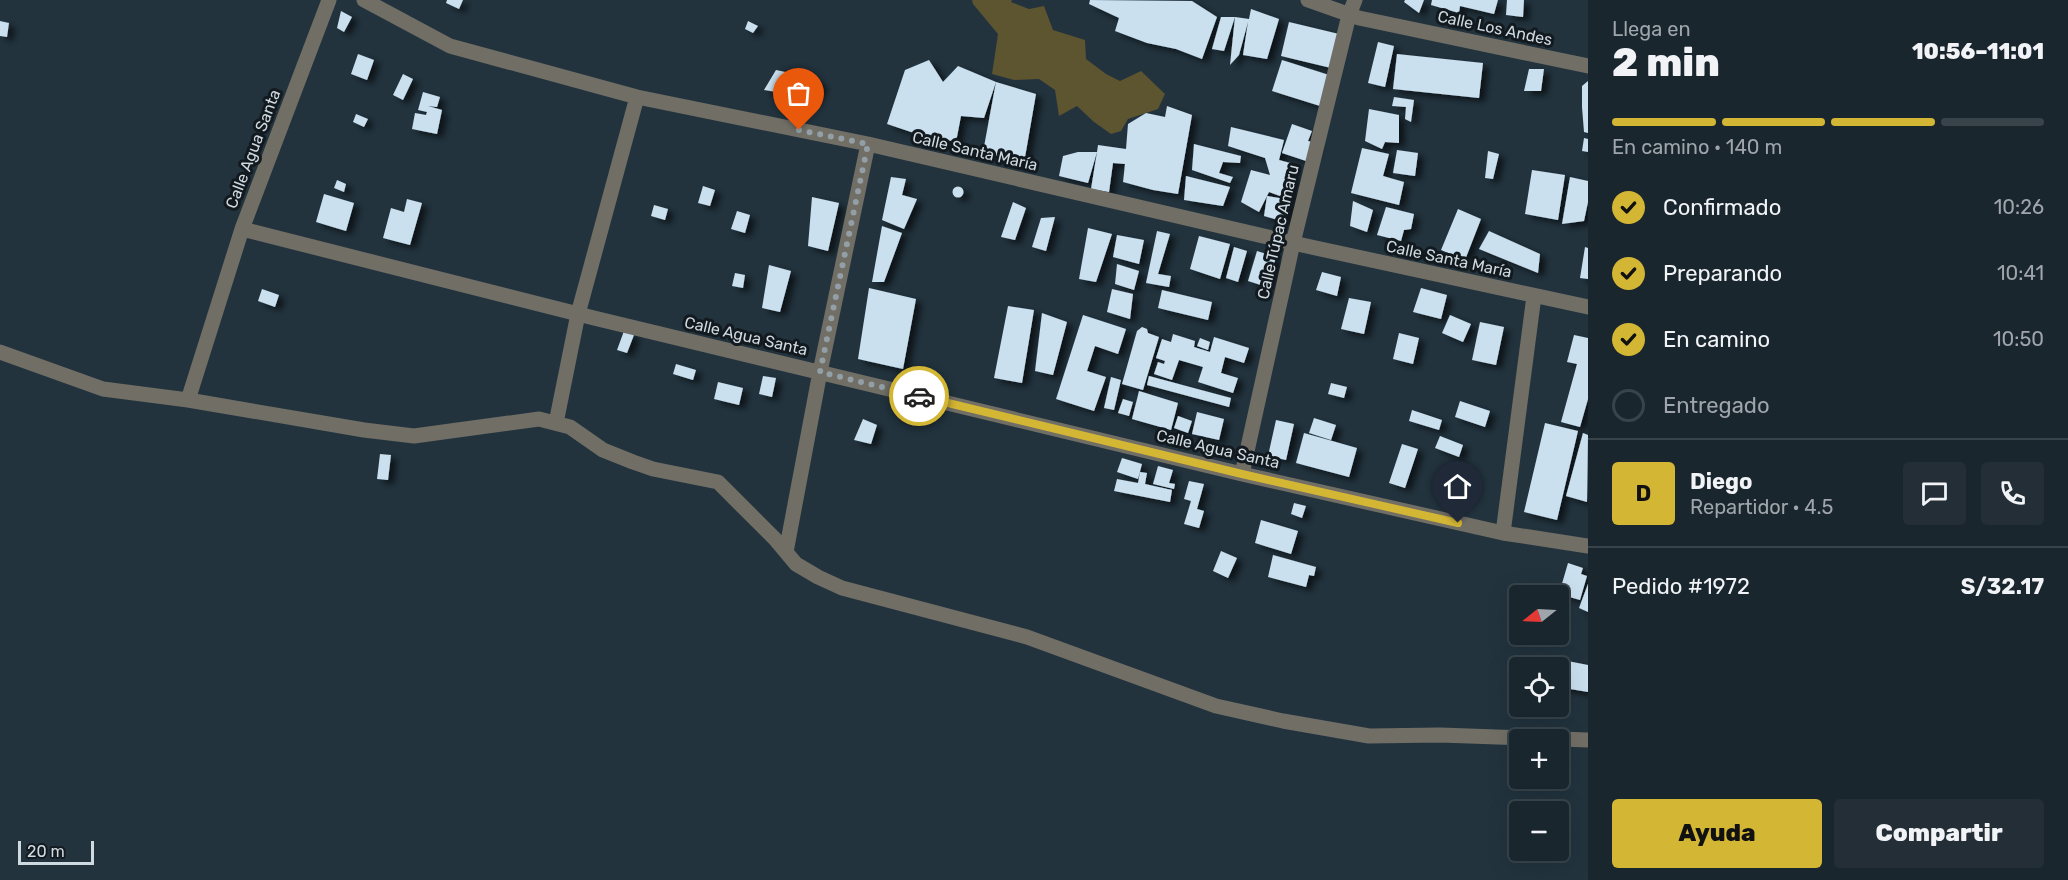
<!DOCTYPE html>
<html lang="es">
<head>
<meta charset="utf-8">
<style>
	:root { --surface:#1a262e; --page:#232e36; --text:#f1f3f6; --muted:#9fa5aa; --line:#38434a; --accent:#d4b635 }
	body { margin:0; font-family:Rubik,sans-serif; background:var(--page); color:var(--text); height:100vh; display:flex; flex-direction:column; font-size:22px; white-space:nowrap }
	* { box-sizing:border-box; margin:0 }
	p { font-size:20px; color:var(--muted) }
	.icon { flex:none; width:33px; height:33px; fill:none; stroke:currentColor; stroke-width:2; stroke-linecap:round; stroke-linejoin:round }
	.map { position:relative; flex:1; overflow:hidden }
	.side { display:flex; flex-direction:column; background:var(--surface); width:480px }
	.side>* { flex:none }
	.needle { width:39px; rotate:252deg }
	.tools { position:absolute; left:1509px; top:585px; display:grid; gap:12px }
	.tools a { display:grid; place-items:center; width:60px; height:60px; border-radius:6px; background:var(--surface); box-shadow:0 6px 24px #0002,0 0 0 2px var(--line); font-size:30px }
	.scale { position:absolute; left:18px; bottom:15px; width:76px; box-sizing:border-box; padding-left:6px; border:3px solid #cfd9e0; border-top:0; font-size:16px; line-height:21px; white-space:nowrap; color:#cfd9e0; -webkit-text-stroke:4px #121a1f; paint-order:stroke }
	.pin { position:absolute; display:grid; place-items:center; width:51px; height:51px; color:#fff; margin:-62px -26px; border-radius:50% 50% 50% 0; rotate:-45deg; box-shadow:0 0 6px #0007 }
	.pin .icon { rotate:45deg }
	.courier { position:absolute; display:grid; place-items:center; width:60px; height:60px; margin:-30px; border:4px solid #d4b635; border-radius:50%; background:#fff; color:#222; box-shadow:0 2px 8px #0007 }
	.headline em { font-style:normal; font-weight:800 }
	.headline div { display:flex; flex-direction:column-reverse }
	.headline { display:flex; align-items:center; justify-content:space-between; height:102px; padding:0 24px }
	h1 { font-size:39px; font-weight:800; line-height:45px }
	.bar { display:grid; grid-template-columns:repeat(4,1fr); gap:9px 6px; align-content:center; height:72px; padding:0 24px }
	.bar i { height:8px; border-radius:4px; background:var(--line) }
	.bar .current { background:var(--accent) }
	.bar p { grid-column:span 4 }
	.line { display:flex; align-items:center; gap:15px; padding:0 24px; border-top:2px solid var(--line) }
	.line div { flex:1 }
	.round { display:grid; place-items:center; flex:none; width:63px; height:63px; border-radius:6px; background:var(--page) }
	ol { padding:0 24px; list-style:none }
	li { display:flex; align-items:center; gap:18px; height:66px }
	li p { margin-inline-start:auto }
	li .icon { padding:6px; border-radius:50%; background:var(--accent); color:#111; stroke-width:4 }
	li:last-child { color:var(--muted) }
	li i { width:33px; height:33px; border:3px solid var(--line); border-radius:50% }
	.primary-button { display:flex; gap:12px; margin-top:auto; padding:12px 24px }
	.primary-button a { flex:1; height:69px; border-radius:6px; background:var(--accent); color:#111; font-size:24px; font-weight:800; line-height:69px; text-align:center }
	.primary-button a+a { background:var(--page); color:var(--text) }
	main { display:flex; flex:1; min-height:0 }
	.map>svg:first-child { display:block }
	.green { fill:#5d5430 }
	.building { fill:#cae0ef; filter:url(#shadow) }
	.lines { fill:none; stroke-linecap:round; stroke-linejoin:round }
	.minor { stroke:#706e65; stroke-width:15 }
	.done { stroke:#929fa7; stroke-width:6; stroke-dasharray:0 10.8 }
	.route { stroke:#d4b635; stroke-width:8 }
	.labels { text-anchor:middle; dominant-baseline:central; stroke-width:6; stroke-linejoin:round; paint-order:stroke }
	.street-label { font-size:16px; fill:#cfd9e0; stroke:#121a1f }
</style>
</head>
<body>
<main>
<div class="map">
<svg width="1588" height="880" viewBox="0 0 1588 880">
	<defs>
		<filter id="shadow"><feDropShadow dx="6" dy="4" stdDeviation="3" flood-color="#0009"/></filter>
	</defs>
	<rect width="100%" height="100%" fill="#22333e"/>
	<!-- green -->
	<path class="green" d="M 972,0 L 1012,0 L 1011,2 L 1029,9 L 1044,6 L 1053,30 L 1085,40 L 1086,59 L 1106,74 L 1120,81 L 1141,71 L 1165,94 L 1158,109 L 1128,119 L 1121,131 L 1111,134 L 1094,122 L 1077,106 L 1059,116 L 1055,90 L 1039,79 L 1014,80 L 992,74 L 998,34 L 973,4 Z"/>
	<!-- building -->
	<path class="building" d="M 447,0 L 463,0 L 459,9 L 446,3 Z
		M 1090,0 L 1192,1 L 1217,17 L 1202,59 L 1176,49 L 1147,43 L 1115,31 L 1119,18 L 1089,4 Z
		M 1405,0 L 1424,0 L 1419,13 L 1404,2 Z
		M 1432,0 L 1498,0 L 1494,14 L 1460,6 L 1459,13 L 1431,5 Z
		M 1507,0 L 1524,0 L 1523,17 L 1506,15 Z
		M 1251,9 L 1279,19 L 1267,59 L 1243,55 L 1248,22 L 1239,55 L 1230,65 L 1235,17 L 1249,19 Z
		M 341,11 L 352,17 L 344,32 L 337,28 Z
		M 1221,17 L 1235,17 L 1224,51 L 1212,49 Z
		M 0,21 L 9,23 L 7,37 L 0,36 Z
		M 748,21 L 758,26 L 753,33 L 745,29 Z
		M 1289,22 L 1339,34 L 1331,68 L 1281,56 Z
		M 1378,42 L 1394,46 L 1385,87 L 1368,83 Z
		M 358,54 L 374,60 L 367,80 L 351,74 Z
		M 1397,54 L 1483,63 L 1479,98 L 1393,89 Z
		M 929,60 L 943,82 L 958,66 L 996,82 L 984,118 L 961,116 L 956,142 L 911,132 L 887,124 L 905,70 Z
		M 1282,60 L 1329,75 L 1320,106 L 1272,91 Z
		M 1529,69 L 1544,69 L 1541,91 L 1524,91 Z
		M 776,70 L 804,76 L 822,84 L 812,102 L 795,95 L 764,90 Z
		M 403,74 L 413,79 L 403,100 L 393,95 Z
		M 1588,81 L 1588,133 L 1584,132 L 1582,107 L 1582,86 Z
		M 996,82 L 1036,94 L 1024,163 L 983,152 Z
		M 423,92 L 440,97 L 437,107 L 428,106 L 442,110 L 437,134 L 412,129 L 415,113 L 426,115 L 427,112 L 418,110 Z
		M 1394,97 L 1414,100 L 1411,122 L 1405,119 L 1406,107 L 1392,106 Z
		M 1167,106 L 1192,115 L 1178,194 L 1153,190 L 1123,182 L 1125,164 L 1113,163 L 1109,192 L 1091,189 L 1097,152 L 1088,183 L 1059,176 L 1063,156 L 1078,152 L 1097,152 L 1098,145 L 1126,149 L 1128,124 L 1146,113 L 1165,117 Z
		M 1369,109 L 1399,115 L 1399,143 L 1385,142 L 1382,149 L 1365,141 Z
		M 356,114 L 368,119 L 364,127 L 353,122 Z
		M 1292,124 L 1312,131 L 1308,141 L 1316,143 L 1309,162 L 1282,153 Z
		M 1231,127 L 1284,140 L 1279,160 L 1294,164 L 1291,200 L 1285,222 L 1264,216 L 1267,196 L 1291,200 L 1269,192 L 1259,212 L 1241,202 L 1251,170 L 1270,175 L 1265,158 L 1228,146 Z
		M 1584,138 L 1588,139 L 1588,152 L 1582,151 Z
		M 1194,144 L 1241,156 L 1240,163 L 1223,162 L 1219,173 L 1233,177 L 1230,183 L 1192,170 Z
		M 1362,148 L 1389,154 L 1383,176 L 1404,182 L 1399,205 L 1351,193 Z
		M 1397,150 L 1418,153 L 1415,176 L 1393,173 Z
		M 1488,151 L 1499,154 L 1493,179 L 1485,178 Z
		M 1532,170 L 1565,175 L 1558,220 L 1525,214 Z
		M 1186,176 L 1230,187 L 1223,206 L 1184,200 Z
		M 891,177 L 906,179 L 902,195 L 917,199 L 904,229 L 882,220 Z
		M 1570,177 L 1588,181 L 1588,202 L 1584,221 L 1562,224 Z
		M 337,180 L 346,184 L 344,192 L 334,188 Z
		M 703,186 L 715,190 L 710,206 L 698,203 Z
		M952.5 192a5.5 5.5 0 1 1 11 0a5.5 5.5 0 1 1-11 0Z
		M 324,194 L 354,203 L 346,231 L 316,222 Z
		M 812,197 L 839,203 L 828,251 L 808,246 Z
		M 407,199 L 422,203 L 410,245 L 383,238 L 391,208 L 404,212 Z
		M 1353,201 L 1373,210 L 1367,232 L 1350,226 Z
		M 1013,202 L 1026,208 L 1015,240 L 1001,237 Z
		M 654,205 L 668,209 L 665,220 L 651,216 Z
		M 1386,207 L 1414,214 L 1411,229 L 1404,230 L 1401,241 L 1377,235 Z
		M 1458,209 L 1481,219 L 1465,260 L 1441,250 Z
		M 737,211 L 750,215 L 745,233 L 731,229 Z
		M 1055,217 L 1046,251 L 1032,247 L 1041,218 Z
		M 882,226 L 902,233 L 884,282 L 872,282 Z
		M 1088,228 L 1112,234 L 1096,282 L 1079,279 Z
		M 1157,231 L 1170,234 L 1158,274 L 1171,276 L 1169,287 L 1146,283 Z
		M 1489,231 L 1540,254 L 1538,273 L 1479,249 Z
		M 1117,235 L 1144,240 L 1139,264 L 1113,257 Z
		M 1199,236 L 1230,244 L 1220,279 L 1190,269 Z
		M 1234,247 L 1247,251 L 1238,282 L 1226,278 Z
		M 1585,247 L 1588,248 L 1588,279 L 1580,278 Z
		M 1257,251 L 1276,257 L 1267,287 L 1248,281 Z
		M 1117,264 L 1139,271 L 1134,290 L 1115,284 Z
		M 769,265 L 791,271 L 780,312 L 762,308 Z
		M 1322,272 L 1341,277 L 1337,296 L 1316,290 Z
		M 735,273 L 745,275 L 743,288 L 732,286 Z
		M 869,288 L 916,299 L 903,369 L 858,359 Z
		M 1421,288 L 1447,295 L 1441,319 L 1413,312 Z
		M 262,289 L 279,295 L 275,307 L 258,301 Z
		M 1112,289 L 1133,294 L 1130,319 L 1107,312 Z
		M 1162,290 L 1212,302 L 1208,320 L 1158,308 Z
		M 1349,298 L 1371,302 L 1364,334 L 1341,329 Z
		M 1008,306 L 1034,310 L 1022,383 L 994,378 Z
		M 1042,313 L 1067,322 L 1053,375 L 1035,371 Z
		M 1083,315 L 1126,329 L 1118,354 L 1095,346 L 1087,371 L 1106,377 L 1094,411 L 1056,399 Z
		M 1450,315 L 1471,324 L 1463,342 L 1442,333 Z
		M 1480,322 L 1504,327 L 1496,365 L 1472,360 Z
		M 1142,327 L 1147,329 L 1148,333 L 1159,337 L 1143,390 L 1122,384 L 1137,331 Z
		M 624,331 L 634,335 L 627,353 L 617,350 Z
		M 1399,333 L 1419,338 L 1413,364 L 1393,359 Z
		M 1173,334 L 1195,341 L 1194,347 L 1210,352 L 1214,337 L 1249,348 L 1244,363 L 1225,357 L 1221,373 L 1238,378 L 1233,393 L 1198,382 L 1203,367 L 1179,360 L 1172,380 L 1154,374 L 1158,362 L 1164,364 L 1165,361 L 1156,358 L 1162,339 L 1171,342 Z
		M 1574,335 L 1588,338 L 1588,399 L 1580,427 L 1561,422 L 1577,364 L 1567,362 Z
		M 1200,338 L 1210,342 L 1208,350 L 1197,346 Z
		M 676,364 L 696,370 L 693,380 L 673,374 Z
		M 763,376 L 776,378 L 772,397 L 759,394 Z
		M 1149,376 L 1231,398 L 1229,407 L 1147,385 Z
		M 1111,377 L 1121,380 L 1114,410 L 1104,408 Z
		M 718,382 L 743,388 L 739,405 L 714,399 Z
		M 1331,383 L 1347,387 L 1344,398 L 1328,394 Z
		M 1139,391 L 1178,403 L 1171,430 L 1132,419 Z
		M 1123,399 L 1133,402 L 1129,416 L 1118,413 Z
		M 1460,401 L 1490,411 L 1485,427 L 1455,417 Z
		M 1412,410 L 1442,420 L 1439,430 L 1409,421 Z
		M 1197,412 L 1224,419 L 1219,440 L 1192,434 Z
		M 1178,416 L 1192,421 L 1188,433 L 1174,428 Z
		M 1314,418 L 1336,425 L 1331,440 L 1309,433 Z
		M 863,419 L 877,425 L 871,444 L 854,440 Z
		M 1276,420 L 1294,424 L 1286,460 L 1268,456 Z
		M 1545,423 L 1578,431 L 1557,520 L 1524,512 Z
		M 1304,433 L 1357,448 L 1349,477 L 1296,463 Z
		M 1583,433 L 1588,435 L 1587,502 L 1566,496 Z
		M 1440,436 L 1463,445 L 1459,457 L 1435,448 Z
		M 1402,444 L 1418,449 L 1405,488 L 1389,483 Z
		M 380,454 L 391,455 L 388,480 L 377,479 Z
		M 1122,458 L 1142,464 L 1138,479 L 1117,472 Z
		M 1158,466 L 1173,470 L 1169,483 L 1175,484 L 1174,489 L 1153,484 Z
		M 1140,472 L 1147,473 L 1145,484 L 1172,490 L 1170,502 L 1114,491 L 1117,479 L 1138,483 Z
		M 1189,481 L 1204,484 L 1197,509 L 1204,511 L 1199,528 L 1184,524 L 1191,501 L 1184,499 Z
		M 1294,503 L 1306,506 L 1302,518 L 1291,514 Z
		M 1261,520 L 1298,531 L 1291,554 L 1255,543 Z
		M 1221,551 L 1237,558 L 1228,578 L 1213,571 Z
		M 1273,555 L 1316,567 L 1314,576 L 1309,575 L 1306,587 L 1268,577 Z
		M 1568,563 L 1583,568 L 1581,574 L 1587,576 L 1580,600 L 1559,594 Z
		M 1588,584 L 1588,612 L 1579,608 Z
		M 1542,656 L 1588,665 L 1588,692 L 1558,687 L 1558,668 L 1540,668 Z"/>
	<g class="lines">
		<!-- minor -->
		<path class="minor" d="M 329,0 L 242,229 L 594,318 L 1242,474 L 1503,533 L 1588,546
			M 364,0 L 450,46 L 637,97 L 868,144 L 1302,245 L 1588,307
			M 1308,0 L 1359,18 L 1588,66
			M 0,352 L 103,389 L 188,400 L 364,430 L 414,436 L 539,419 L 570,427 L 603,450 L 633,462 L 653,469 L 718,482 L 775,539 L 796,564 L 818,577 L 842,588 L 1027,637 L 1216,706 L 1283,721 L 1369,736 L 1440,735 L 1588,740
			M 188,400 L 242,229
			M 556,423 L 578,314 L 637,97
			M 1242,474 L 1293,243 L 1349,15 L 1355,0
			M 1503,533 L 1534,296
			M 786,552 L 820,372 L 868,144"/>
	</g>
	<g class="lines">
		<!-- done -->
		<path class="done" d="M 799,130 L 868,144 L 820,372 L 919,396"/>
		<!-- route -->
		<path class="route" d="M 919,396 L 1242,474 L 1458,523"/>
	</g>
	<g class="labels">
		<!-- street labels -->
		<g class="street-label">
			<text transform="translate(1495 28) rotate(12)">Calle Los Andes</text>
			<text transform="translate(253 149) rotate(-69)">Calle Agua Santa</text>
			<text transform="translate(975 151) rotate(13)">Calle Santa María</text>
			<text transform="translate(1278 232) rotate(-77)">Calle Túpac Amaru</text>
			<text transform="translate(1449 259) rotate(12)">Calle Santa María</text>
			<text transform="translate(746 336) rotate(13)">Calle Agua Santa</text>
			<text transform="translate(1218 449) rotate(13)">Calle Agua Santa</text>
		</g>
	</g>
</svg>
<div class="tools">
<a><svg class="needle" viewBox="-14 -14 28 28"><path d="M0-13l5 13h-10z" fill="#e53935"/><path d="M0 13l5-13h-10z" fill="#9fa5aa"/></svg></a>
<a><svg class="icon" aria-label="locate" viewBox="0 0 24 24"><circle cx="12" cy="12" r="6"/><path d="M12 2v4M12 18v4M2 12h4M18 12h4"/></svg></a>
<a>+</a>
<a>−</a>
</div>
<div class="scale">20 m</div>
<div class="pin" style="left:799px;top:130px;background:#ea580c"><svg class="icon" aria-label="bag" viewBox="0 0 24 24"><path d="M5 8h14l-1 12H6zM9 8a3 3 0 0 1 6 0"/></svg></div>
<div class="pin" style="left:1458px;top:523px;background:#1f2937"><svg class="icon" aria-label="home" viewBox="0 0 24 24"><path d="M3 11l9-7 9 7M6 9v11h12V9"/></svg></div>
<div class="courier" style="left:919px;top:396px"><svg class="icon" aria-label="car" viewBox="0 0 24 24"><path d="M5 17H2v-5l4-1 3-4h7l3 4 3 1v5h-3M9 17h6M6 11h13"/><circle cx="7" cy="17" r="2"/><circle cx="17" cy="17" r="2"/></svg></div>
</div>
<section class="side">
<div class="headline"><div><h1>2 min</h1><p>Llega en</p></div><em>10:56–11:01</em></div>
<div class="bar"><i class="current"></i><i class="current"></i><i class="current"></i><i></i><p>En camino · 140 m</p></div>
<ol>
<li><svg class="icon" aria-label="check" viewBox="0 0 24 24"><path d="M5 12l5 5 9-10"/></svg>Confirmado<p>10:26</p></li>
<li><svg class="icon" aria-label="check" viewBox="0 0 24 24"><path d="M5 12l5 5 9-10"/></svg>Preparando<p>10:41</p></li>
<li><svg class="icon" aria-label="check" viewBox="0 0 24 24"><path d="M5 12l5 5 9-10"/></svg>En camino<p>10:50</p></li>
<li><i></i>Entregado</li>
</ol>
<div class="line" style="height:108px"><b class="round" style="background:var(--accent);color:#111">D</b><div><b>Diego</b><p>Repartidor · 4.5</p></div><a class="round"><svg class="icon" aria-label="chat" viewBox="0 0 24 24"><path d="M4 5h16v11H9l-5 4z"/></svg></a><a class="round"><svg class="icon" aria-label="phone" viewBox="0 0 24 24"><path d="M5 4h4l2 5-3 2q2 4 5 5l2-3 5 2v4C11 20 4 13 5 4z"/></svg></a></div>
<div class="line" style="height:78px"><div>Pedido #1972</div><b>S/32.17</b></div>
<div class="primary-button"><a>Ayuda</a><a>Compartir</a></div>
</section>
</main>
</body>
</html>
